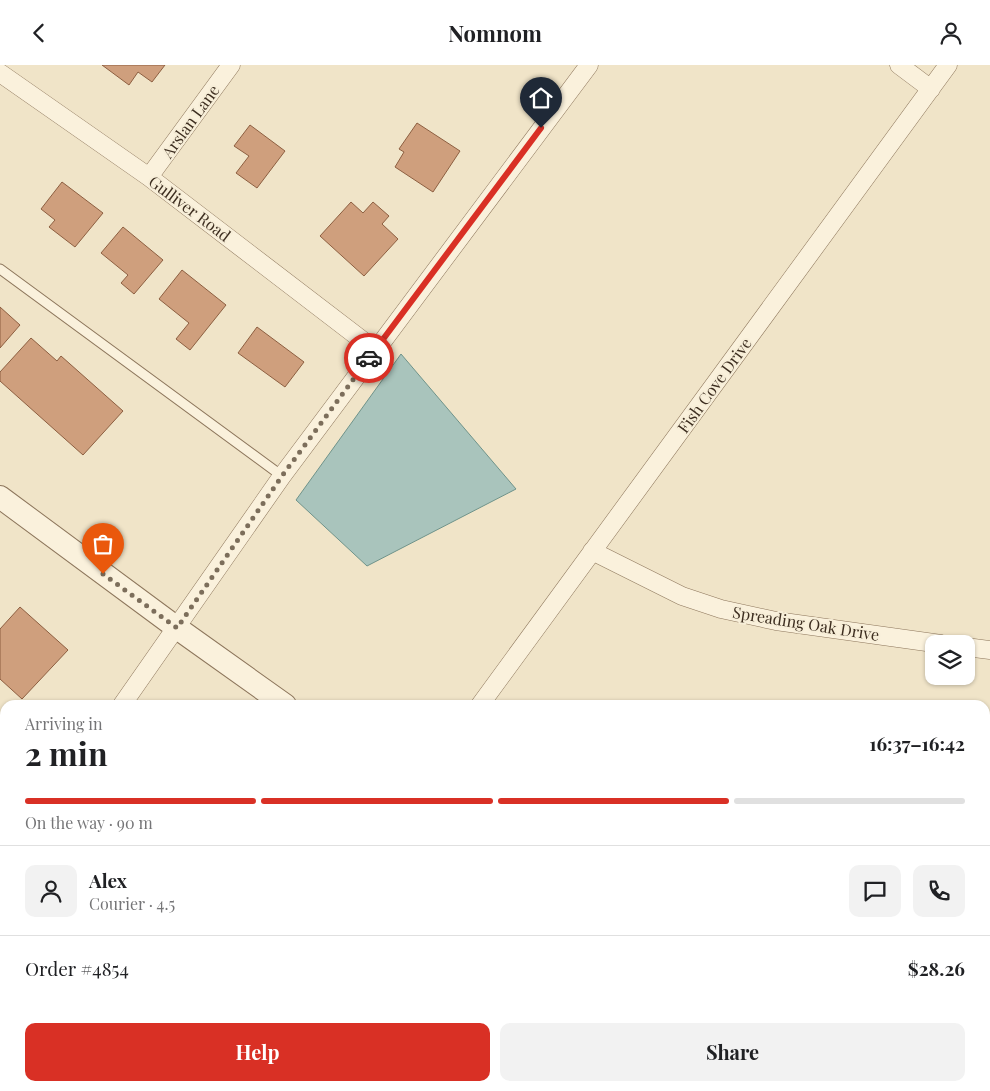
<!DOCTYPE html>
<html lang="en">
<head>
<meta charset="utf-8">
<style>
	:root { --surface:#fff; --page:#f2f2f2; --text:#202124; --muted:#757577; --line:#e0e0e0; --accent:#d93025 }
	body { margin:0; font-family:"Playfair Display",serif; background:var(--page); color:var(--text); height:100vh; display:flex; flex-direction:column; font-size:19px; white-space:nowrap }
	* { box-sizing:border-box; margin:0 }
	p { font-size:16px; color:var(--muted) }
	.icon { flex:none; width:28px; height:28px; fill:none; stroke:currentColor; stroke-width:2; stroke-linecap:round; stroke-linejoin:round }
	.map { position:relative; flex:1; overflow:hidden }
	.side { position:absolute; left:0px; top:635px; width:990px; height:391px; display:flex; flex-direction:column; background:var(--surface); border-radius:15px 15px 0 0; box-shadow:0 1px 4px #0004 }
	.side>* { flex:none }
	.fabs { position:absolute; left:925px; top:570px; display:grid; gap:10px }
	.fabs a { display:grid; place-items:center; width:50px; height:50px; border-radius:10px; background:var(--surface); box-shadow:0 1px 4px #0004; font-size:25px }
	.pin { position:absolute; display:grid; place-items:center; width:42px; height:42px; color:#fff; margin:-51px -21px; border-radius:50% 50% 50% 0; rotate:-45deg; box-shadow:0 0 5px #0007 }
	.pin .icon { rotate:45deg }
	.courier { position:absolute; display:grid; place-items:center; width:50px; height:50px; margin:-25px; border:4px solid #d93025; border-radius:50%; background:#fff; color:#222; box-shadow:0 1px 6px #0007 }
	.summary em { font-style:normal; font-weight:700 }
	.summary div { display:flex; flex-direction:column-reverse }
	.summary { display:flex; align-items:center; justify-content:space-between; height:85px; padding:0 25px }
	h1 { font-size:32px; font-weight:700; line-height:38px }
	.bar { display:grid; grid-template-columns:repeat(4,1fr); gap:8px 5px; align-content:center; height:60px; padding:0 25px }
	.bar i { height:6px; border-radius:4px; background:var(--line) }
	.bar .on { background:var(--accent) }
	.bar p { grid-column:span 4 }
	.line { display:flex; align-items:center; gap:12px; padding:0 25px; border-top:1px solid var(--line) }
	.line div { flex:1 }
	.round { display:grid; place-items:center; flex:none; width:52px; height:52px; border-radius:10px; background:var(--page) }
	.cta { display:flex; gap:10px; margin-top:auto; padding:10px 25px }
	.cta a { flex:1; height:58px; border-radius:10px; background:var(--accent); color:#fff; font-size:20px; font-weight:700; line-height:58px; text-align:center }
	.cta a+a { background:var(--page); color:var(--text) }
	header { display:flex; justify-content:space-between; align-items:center; height:65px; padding:0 25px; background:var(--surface); font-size:22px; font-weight:700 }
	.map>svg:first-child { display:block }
	.water { fill:#a9c4bc; stroke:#6f938a }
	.building { fill:#cf9f7d; stroke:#8d5f41 }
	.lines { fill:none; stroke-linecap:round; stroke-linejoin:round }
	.service-casing { stroke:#8d765c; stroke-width:11 }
	.minor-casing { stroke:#8d765c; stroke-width:19 }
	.tertiary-casing { stroke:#8d765c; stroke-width:24 }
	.service { stroke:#faf1dc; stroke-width:9 }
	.minor { stroke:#faf1dc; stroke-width:18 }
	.tertiary { stroke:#faf1dc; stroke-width:22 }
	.done { stroke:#7c6e5b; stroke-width:5; stroke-dasharray:0 9 }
	.route { stroke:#d93025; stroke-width:6 }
	.labels { text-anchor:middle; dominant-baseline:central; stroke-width:4; stroke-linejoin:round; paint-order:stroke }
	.street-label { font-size:16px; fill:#3d2e20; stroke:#f7eed8 }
</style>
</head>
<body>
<header><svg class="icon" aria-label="back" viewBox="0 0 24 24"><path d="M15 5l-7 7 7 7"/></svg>Nomnom<svg class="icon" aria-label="person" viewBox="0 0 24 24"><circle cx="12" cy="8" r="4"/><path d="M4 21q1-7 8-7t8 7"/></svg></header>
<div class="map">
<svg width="990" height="1026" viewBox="0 0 990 1026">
	<rect width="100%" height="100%" fill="#f0e4c8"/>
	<!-- water -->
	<path class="water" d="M 401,289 L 516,424 L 367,501 L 296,435 Z"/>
	<!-- building -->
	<path class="building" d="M 102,0 L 165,0 L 152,17 L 138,7 L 129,20 Z
		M 417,58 L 460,86 L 433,127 L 395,102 L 404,87 L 399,84 Z
		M 250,60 L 285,86 L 257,123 L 236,108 L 249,91 L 234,81 Z
		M 62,117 L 103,148 L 75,182 L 49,162 L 55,155 L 41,144 Z
		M 351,137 L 363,148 L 373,137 L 389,151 L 382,159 L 398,174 L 364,211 L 320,171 Z
		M 123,162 L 163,195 L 134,229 L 121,218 L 128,210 L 101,188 Z
		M 182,205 L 226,240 L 190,285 L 176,274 L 189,258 L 159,234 Z
		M 0,242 L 20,260 L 0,283 Z
		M 257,262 L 304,297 L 285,322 L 238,288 Z
		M 31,273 L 57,296 L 61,291 L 123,346 L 83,390 L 0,316 L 0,307 Z
		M 20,542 L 68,585 L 22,634 L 0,614 L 0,564 Z"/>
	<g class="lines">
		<defs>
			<path id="service" d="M 0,204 L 282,411
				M 0,661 L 5,665"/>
			<path id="minor" d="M 899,0 L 931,24
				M 0,8 L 149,112 L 375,285
				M 149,112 L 231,0
				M 592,486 L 682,531 L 721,544 L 776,556 L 941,579
				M 966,582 L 990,585
				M 122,640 L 282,411 L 589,0
				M 480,640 L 948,0
				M 0,804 L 5,797
				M 336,1021 L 345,1026
				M 200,1026 L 202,1021
				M 734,1026 L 735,1021"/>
			<path id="tertiary" d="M 0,432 L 177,563 L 285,640
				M 985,887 L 990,888"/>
		</defs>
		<!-- service casing -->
		<use href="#service" class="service-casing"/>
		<!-- minor casing -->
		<use href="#minor" class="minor-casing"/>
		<!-- tertiary casing -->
		<use href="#tertiary" class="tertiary-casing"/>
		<!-- service -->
		<use href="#service" class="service"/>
		<!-- minor -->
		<use href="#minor" class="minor"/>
		<!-- tertiary -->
		<use href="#tertiary" class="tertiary"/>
	</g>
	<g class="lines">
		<!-- done -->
		<path class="done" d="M 103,509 L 177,563 L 282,411 L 369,293"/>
		<!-- route -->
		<path class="route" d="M 369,293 L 541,63"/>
	</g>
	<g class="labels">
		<!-- street labels -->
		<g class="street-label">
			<text transform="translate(190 56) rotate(-54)">Arslan Lane</text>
			<text transform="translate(190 143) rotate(37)">Gulliver Road</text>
			<text transform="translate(714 320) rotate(-54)">Fish Cove Drive</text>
			<text transform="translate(806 558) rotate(9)">Spreading Oak Drive</text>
		</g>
	</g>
</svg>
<div class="fabs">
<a><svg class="icon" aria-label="layers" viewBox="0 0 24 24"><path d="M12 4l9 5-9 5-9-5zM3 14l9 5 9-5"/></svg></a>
</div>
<div class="pin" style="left:103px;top:509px;background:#ea580c"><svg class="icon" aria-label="bag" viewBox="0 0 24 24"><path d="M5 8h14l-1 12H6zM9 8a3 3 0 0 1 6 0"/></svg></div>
<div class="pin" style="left:541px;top:63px;background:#1f2937"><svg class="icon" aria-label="home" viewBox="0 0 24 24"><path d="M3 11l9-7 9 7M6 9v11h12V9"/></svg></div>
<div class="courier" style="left:369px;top:293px"><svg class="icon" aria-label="car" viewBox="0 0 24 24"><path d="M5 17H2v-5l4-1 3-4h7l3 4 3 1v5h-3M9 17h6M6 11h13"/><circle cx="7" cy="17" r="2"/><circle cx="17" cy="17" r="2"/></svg></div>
<section class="side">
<div class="summary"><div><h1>2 min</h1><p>Arriving in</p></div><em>16:37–16:42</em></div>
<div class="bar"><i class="on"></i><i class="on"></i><i class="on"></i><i></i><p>On the way · 90 m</p></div>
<div class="line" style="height:90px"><a class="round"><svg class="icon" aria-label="person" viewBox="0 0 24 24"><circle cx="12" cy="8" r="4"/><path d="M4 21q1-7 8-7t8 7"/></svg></a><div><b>Alex</b><p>Courier · 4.5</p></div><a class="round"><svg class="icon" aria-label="chat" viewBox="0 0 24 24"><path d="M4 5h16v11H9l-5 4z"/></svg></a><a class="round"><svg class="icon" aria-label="phone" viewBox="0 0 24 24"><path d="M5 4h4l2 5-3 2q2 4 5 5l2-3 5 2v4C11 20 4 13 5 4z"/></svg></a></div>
<div class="line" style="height:65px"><div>Order #4854</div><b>$28.26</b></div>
<div class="cta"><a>Help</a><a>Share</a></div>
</section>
</div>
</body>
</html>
